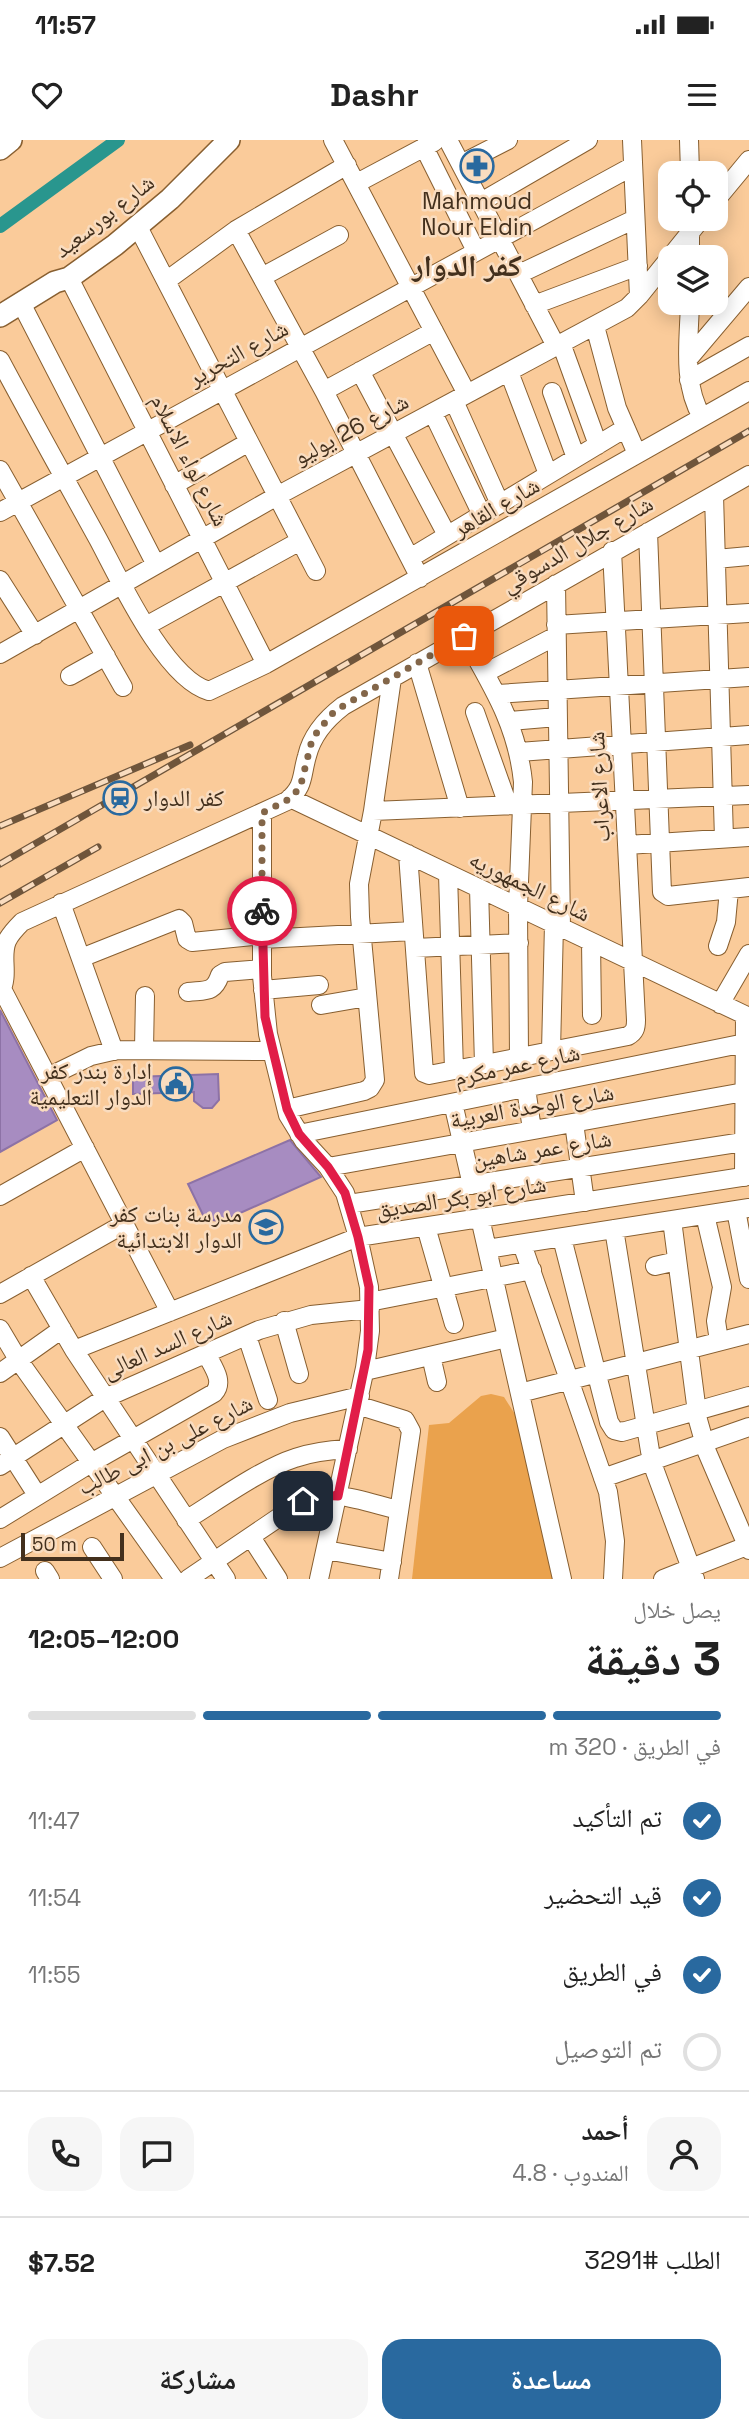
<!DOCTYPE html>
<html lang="ar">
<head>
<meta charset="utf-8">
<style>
	:root { --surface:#fff; --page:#f6f6f6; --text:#222; --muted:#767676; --line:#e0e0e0; --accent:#29699f }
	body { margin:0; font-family:"Space Grotesk","Noto Naskh Arabic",sans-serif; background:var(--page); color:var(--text); direction:rtl; height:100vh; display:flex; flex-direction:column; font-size:26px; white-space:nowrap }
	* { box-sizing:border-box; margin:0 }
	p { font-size:23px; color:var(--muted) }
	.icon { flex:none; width:38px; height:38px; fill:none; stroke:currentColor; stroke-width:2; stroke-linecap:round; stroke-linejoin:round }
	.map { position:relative; height:1439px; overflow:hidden; direction:ltr }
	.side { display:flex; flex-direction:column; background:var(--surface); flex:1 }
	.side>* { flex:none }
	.fabs { position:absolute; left:658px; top:21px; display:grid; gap:14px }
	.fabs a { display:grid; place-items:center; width:70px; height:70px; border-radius:14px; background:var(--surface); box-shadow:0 4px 18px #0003; font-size:35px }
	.scale { position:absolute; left:21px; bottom:18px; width:103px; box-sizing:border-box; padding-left:7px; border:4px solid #43301d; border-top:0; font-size:19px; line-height:24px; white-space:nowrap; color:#43301d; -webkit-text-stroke:5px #f9dcbf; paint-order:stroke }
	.pin { position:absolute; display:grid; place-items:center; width:60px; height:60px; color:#fff; margin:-30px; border-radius:14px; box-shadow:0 4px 10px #0006 }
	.courier { position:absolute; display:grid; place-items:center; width:70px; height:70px; margin:-35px; border:5px solid #e11d48; border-radius:50%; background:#fff; color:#222; box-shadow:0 2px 9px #0007 }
	.overview em { font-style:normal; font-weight:800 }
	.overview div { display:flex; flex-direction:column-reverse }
	.overview { display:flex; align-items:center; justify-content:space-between; height:119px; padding:0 28px }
	h1 { font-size:46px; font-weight:800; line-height:52px }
	.bar { display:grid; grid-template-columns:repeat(4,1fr); gap:10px 7px; align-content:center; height:84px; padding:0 28px }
	.bar i { height:9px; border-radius:5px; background:var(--line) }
	.bar .active { background:var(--accent) }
	.bar p { grid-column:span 4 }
	.line { display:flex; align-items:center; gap:18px; padding:0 28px; border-top:2px solid var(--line) }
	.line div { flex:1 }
	.round { display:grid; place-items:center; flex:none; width:74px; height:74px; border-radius:21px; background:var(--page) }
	ol { padding:0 28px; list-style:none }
	li { display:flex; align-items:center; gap:21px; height:77px }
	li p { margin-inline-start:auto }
	li .icon { padding:7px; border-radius:50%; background:var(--accent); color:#fff; stroke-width:4 }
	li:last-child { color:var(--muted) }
	li i { width:38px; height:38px; border:4px solid var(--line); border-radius:50% }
	.button { display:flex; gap:14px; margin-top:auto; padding:14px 28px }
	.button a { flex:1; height:80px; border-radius:21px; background:var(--accent); color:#fff; font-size:28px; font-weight:800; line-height:80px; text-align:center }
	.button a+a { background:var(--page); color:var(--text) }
	.status { display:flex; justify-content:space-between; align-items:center; height:49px; padding:0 35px; background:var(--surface); direction:ltr }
	.status svg { height:19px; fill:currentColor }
	header { display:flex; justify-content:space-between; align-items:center; height:91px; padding:0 28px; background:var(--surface); font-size:32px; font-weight:800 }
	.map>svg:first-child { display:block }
	.green { fill:#eaa24d }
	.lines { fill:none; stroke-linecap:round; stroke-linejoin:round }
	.canal { stroke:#29968e; stroke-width:14 }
	.building { fill:#a78cc1; stroke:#8d72a6; stroke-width:2 }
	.minor-casing { stroke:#885f30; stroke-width:20 }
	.major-casing { stroke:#885f30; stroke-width:24 }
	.minor { stroke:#fff; stroke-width:18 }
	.major { stroke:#fff; stroke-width:21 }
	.rail-casing { stroke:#6f553b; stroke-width:7 }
	.rail { stroke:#f9dcbf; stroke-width:4.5; stroke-dasharray:13; stroke-linecap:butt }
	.done { stroke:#836649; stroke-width:7; stroke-dasharray:0 12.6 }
	.route { stroke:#e11d48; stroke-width:9 }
	.labels { text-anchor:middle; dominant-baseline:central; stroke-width:5; stroke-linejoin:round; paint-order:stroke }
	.poi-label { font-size:23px; fill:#43301d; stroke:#f9dcbf; text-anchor:end }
	.street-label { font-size:23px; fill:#43301d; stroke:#f9dcbf }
	.district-label { font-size:30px; font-weight:bold; fill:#43301d; stroke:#f9dcbf }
</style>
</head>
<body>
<div class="status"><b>11:57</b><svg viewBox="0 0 49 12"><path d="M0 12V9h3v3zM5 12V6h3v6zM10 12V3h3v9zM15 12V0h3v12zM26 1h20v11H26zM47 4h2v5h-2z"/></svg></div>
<header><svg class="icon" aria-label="menu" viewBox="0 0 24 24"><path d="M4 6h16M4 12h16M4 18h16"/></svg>Dashr<svg class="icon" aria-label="heart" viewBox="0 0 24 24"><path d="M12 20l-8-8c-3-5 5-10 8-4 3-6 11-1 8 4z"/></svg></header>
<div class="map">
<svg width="749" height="1439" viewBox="0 0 749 1439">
	<rect width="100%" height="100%" fill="#facb9a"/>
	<!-- green -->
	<path class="green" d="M 491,1254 L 504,1257 L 518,1279 L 553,1439 L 412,1439 L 429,1285 L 449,1283 L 481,1256 Z"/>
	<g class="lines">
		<!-- canal -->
		<path class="canal" d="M 0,86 L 118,0"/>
	</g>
	<!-- building -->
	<path class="building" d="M 0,870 L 57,980 L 0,1012 Z
		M 218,934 L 219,960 L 212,968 L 203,968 L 194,961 L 194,952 L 133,954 L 133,937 Z
		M 290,1000 L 321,1037 L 229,1078 L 219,1081 L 205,1079 L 188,1044 Z"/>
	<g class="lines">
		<defs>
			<path id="minor" d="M 333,0 L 467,254
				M 448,0 L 556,206
				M 632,0 L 639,156
				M 689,0 L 690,33
				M 424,7 L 476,111
				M 461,24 L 508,0
				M 357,43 L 434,2
				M 716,60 L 749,20
				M 481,62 L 588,0
				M 138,87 L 316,431
				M 236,90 L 324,251 L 420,438
				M 690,117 L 690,89
				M 519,134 L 635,79
				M 262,137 L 339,95
				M 69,138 L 266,524
				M 166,141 L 236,90 L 347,25
				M 21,163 L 156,425
				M 690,163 C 689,200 682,244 702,277
				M 534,165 L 638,126
				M 595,186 L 617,268 L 637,314
				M 561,203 L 598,305
				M 689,218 L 749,147
				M 0,220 C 32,280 65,339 98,399 C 119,438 165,539 209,551 L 266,524 L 749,251
				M 360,231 L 447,395
				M 509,232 L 548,334
				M 689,240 L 749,206
				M 324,251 L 434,191
				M 552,252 L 576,318
				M 454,261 L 500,364
				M 433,273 L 482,375
				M 0,330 L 123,547
				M 174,345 L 249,302
				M 714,355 L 724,699
				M 0,372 L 633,26
				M 648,392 L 662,752 L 668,756 L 749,747
				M 410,418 L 624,289
				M 716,419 L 749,416
				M 0,440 L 35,495
				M 556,444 L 561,788
				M 556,485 L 749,473
				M 146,486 L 300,401
				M 464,496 C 492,546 517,584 523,642 L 518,767 L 519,917
				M 0,514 L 277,356 L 627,168 L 639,156 L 701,79
				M 417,523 L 460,668
				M 485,533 L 556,496
				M 70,536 L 106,516
				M 498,554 L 749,537
				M 475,572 L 508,665
				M 510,581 L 557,577
				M 519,612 L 749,595
				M 290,658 L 749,877
				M 373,671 L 749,655
				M 262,673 L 262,836 L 268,894 L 288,975 L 304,1001 L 328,1027 L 345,1053 L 358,1097 L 369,1147 L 370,1191 L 365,1228 L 319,1439
				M 627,705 L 749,697
				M 408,714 L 424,933 L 429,935 L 628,896 C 635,892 636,888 636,880 L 612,411
				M 448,734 L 454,930
				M 479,748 L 484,924
				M 61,763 L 114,911
				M 263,799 L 413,791
				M 591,802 L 592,875
				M 718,806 L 726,782 L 729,750
				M 415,808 L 519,803
				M 81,818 L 179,779 L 183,783 L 187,799 L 192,802 L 262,795
				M 2,849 L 170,1172
				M 263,850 L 319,845
				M 188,852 C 206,850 214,853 220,835 L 225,832 L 262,829
				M 0,853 C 10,834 0,817 7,801 C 10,794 16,788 22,782 L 287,661 C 305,646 301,636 307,616 C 312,595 326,579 343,566 L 749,335
				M 720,864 L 749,814
				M 321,865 L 367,857
				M 144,909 L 145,856
				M 551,911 L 554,784
				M 48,937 L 91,916 L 117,910 L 272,911
				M 526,948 L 532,990
				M 453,963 L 472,1045
				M 287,969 L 364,951 L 370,948 L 375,940 L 360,777 L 359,744 L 373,671 L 392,538
				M 574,983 L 585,1062
				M 299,994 L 745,903
				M 328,1027 L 744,952
				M 744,1037 L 745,875
				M 0,1056 L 85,1008
				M 349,1064 L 743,1002
				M 736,1070 L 749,1139
				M 705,1075 L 722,1147 L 716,1181 L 719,1201
				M 480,1078 L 562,1439
				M 672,1080 L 698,1280 L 707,1312 L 749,1410
				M 426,1087 L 454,1184
				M 614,1089 L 650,1311 L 655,1331 L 695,1439
				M 562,1098 L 609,1282 L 614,1290 L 622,1292 L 749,1256
				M 522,1104 L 608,1352 L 615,1401 L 613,1439
				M 487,1109 L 749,1068
				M 655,1126 L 677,1121
				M 31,1136 L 74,1210 L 226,1439
				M 0,1154 L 124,1084
				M 369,1162 L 532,1130
				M 284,1181 L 299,1234
				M 0,1189 L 19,1221 L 174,1439
				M 247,1196 L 268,1260
				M 74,1210 L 358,1097 L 749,1036
				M 431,1216 L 437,1242
				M 365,1231 L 507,1198
				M 0,1233 L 62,1189
				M 520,1253 L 749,1194
				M 357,1265 L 405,1280 L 411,1291 L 389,1439
				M 0,1297 L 37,1355
				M 0,1326 L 105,1258 L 259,1190 L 311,1175 L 370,1169
				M 603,1338 L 749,1287
				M 0,1379 L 91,1323 L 214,1253 C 225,1241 212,1226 206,1213
				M 186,1380 C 217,1361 261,1329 295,1318 C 312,1312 330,1310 348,1309
				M 251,1397 L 278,1439
				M 92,1407 L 113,1439
				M 326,1410 L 392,1422
				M 0,1418 L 223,1299 L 290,1273 L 360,1256
				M 45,1431 L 50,1439
				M 188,1439 L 303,1361 C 328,1346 371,1364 399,1370
				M 663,1439 L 749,1405"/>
			<path id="major" d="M 0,9 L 11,0
				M 0,176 L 55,142 L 69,138 L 115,105 L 170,59 L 229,0"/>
		</defs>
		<!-- minor casing -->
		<use href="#minor" class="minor-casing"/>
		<!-- major casing -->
		<use href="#major" class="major-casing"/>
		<!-- minor -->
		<use href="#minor" class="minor"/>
		<!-- major -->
		<use href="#major" class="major"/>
		<defs>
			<path id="rail" d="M 0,686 L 190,605
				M 0,724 L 749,291
				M 0,763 L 98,707"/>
		</defs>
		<!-- rail casing -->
		<use href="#rail" class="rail-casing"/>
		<!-- rail -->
		<use href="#rail" class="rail"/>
	</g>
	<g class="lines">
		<!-- done -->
		<path class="done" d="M 262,771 L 262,673 L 286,661 L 300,648 L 311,604 L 317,592 L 333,573 L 343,566 L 464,496"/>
		<!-- route -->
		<path class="route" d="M 262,771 L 265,877 L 287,969 L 299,994 L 328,1027 L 345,1053 L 358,1097 L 369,1147 L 368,1210 L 338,1356 L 316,1355 L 303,1361"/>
	</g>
	<!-- icons -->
	<defs>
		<symbol id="pharmacy-ring" viewBox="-11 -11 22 22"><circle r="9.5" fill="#f9dcbf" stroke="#29699f" stroke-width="1.5"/><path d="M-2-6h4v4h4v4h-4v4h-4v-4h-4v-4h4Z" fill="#29699f"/></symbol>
		<symbol id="station-ring" viewBox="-11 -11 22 22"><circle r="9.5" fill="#f9dcbf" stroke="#29699f" stroke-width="1.5"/><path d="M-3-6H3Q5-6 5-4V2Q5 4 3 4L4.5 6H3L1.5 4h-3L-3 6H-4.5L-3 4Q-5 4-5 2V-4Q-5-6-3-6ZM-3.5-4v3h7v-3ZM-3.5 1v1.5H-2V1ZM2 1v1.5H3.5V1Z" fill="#29699f"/></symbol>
		<symbol id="civic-ring" viewBox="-11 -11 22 22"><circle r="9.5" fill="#f9dcbf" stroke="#29699f" stroke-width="1.5"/><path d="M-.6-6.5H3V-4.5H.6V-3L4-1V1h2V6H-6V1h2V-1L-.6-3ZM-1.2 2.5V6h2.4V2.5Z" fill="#29699f"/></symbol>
		<symbol id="school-ring" viewBox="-11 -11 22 22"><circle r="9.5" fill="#f9dcbf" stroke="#29699f" stroke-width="1.5"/><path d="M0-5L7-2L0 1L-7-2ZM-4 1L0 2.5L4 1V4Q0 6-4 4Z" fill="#29699f"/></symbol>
	</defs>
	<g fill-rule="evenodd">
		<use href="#pharmacy-ring" x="458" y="7" width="38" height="38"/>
		<use href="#station-ring" x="101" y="639" width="38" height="38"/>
		<use href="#civic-ring" x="157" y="925" width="38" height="38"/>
		<use href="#school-ring" x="247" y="1068" width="38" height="38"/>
	</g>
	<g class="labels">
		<!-- poi labels -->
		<g class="poi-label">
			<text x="477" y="61" text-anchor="middle">Mahmoud<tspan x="477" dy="26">Nour Eldin</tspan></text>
			<text x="144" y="658" text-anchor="start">كفر الدوار</text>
			<text x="152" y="931">إدارة بندر كفر<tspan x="152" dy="26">الدوار التعليمية</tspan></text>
			<text x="242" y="1074">مدرسة بنات كفر<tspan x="242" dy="26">الدوار الابتدائية</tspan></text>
		</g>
		<!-- street labels -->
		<g class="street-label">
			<text transform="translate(104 76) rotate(-38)">شارع بورسعيد</text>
			<text transform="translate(238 213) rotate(-29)">شارع التحرير</text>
			<text transform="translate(351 289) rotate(-28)">شارع 26 يوليو</text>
			<text transform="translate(190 320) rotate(63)">شارع لواء الاسلام</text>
			<text transform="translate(496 367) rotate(-30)">شارع القاهر</text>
			<text transform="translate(577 404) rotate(-30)">شارع جلال الدسوقي</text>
			<text transform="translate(599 647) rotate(-93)">شارع الاعراب</text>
			<text transform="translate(530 746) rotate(26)">شارع الجمهوريه</text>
			<text transform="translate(517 925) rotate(-12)">شارع عمر مكرم</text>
			<text transform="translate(532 966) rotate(-10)">شارع الوحدة العربية</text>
			<text transform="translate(542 1009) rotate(-9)">شارع عمر شاهين</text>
			<text transform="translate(461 1057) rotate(-9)">شارع ابو بكر الصديق</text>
			<text transform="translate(167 1204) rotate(-24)">شارع السد العالى</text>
			<text transform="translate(165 1305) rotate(-27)">شارع على بن ابى طالب</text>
		</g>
		<!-- district labels -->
		<g class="district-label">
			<text x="467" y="125">كفر الدوار</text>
		</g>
	</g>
</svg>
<div class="fabs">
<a><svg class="icon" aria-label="locate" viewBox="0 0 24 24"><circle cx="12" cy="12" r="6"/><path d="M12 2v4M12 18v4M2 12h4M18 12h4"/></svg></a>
<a><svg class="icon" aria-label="layers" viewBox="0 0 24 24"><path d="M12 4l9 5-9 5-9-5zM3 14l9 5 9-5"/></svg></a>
</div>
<div class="scale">50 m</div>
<div class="pin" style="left:464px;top:496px;background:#ea580c"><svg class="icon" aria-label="bag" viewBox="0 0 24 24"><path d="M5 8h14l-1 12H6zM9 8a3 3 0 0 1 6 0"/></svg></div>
<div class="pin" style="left:303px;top:1361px;background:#1f2937"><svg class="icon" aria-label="home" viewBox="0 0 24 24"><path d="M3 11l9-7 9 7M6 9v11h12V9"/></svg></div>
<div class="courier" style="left:262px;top:771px"><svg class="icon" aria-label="bike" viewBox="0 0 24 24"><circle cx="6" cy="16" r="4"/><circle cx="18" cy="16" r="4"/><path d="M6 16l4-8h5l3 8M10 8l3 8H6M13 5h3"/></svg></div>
</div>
<section class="side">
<div class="overview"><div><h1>3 دقيقة</h1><p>يصل خلال</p></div><em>12:00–12:05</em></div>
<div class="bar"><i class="active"></i><i class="active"></i><i class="active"></i><i></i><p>في الطريق · 320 m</p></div>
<ol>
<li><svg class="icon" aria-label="check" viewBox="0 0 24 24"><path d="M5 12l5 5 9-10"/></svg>تم التأكيد<p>11:47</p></li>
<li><svg class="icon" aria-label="check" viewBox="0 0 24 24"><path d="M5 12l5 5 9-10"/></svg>قيد التحضير<p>11:54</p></li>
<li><svg class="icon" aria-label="check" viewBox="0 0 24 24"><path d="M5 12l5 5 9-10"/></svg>في الطريق<p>11:55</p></li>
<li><i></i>تم التوصيل</li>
</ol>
<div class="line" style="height:126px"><a class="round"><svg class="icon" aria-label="person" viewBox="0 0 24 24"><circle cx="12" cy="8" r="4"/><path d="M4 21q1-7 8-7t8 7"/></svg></a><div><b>أحمد</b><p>المندوب · 4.8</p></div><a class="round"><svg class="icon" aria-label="chat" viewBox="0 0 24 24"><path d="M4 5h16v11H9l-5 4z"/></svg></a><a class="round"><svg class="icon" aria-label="phone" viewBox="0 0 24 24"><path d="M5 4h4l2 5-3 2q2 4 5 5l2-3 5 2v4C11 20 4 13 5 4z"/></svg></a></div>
<div class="line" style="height:91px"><div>الطلب #3291</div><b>$7.52</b></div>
<div class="button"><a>مساعدة</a><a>مشاركة</a></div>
</section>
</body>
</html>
